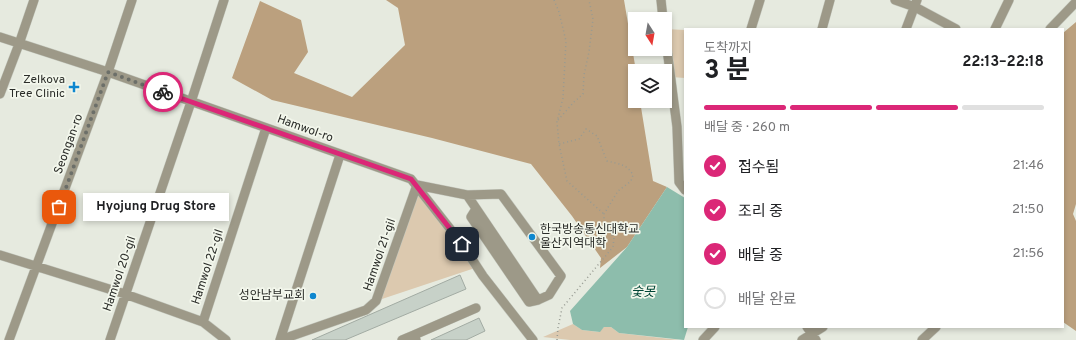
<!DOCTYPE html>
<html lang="ko">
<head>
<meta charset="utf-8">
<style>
	:root { --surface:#fff; --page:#f2f2f2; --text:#202124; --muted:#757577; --line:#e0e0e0; --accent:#db2777 }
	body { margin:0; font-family:Overpass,"Noto Sans KR",sans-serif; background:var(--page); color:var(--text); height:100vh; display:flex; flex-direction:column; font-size:15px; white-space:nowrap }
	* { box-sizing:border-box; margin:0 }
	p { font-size:13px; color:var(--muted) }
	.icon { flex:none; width:22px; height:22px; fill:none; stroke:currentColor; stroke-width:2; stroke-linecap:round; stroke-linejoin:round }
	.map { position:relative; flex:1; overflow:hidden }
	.details { position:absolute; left:684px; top:28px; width:380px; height:300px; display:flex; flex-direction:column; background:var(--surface); border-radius:0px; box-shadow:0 2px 6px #0003 }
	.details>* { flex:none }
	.needle { width:26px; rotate:169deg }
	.controls { position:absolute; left:628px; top:12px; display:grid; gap:8px }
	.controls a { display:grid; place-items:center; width:44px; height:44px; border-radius:0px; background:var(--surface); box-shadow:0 2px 6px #0003; font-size:20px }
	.pin { position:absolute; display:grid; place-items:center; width:34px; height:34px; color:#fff; margin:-17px; border-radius:8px; box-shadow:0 2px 6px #0006 }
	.courier { position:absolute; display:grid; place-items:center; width:40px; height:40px; margin:-20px; border:3px solid #db2777; border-radius:50%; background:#fff; color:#222; box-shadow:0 1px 5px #0007 }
	.bubble { position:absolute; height:28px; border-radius:0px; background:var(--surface); box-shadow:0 2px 6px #0003; font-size:13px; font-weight:700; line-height:28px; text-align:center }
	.head em { font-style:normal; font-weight:700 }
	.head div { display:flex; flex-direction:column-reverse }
	.head { display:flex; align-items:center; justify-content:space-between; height:68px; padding:0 20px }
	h1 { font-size:26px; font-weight:700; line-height:30px }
	.bar { display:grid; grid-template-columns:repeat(4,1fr); gap:6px 4px; align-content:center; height:48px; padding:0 20px }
	.bar i { height:5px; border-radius:3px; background:var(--line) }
	.bar .selected { background:var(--accent) }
	.bar p { grid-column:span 4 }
	ol { padding:0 20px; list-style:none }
	li { display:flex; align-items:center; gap:12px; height:44px }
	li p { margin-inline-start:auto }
	li .icon { padding:4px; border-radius:50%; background:var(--accent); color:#fff; stroke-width:4 }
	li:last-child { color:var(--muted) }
	li i { width:22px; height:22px; border:2px solid var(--line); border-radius:50% }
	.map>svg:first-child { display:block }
	.green { fill:#dcc9af }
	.forest { fill:#bba07e }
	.water { fill:#8dbdac }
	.building { fill:#c7d1c8; stroke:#a2aba3 }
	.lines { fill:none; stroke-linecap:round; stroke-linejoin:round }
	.minor-casing { stroke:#c4c8be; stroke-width:10 }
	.path { stroke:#979a92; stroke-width:1.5; stroke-dasharray:1 3; stroke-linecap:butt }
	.minor { stroke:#9d9988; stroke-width:9 }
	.done { stroke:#6c6f69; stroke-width:4; stroke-dasharray:0 7.2 }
	.route { stroke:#db2777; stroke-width:5 }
	.poi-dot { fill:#0e87cf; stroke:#f3f7ec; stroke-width:1.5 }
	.labels { text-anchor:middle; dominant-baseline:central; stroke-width:3.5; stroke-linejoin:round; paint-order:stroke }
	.poi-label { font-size:12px; fill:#2b2d29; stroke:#f3f7ec; text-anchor:end }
	.street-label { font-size:12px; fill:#2b2d29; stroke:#f3f7ec }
	.water-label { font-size:13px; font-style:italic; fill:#004636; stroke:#f3f7ec }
</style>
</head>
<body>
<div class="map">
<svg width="1076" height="340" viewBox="0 0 1076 340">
	<rect width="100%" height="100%" fill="#e6eadf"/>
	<!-- green -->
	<path class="green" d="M 665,29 L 685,30 L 685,78 L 671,77 Z
		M 417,185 L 478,267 L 376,301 Z
		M 573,324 L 582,330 L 599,332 L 604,327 L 611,327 L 619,333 L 679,340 L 570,340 L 543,337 Z"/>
	<!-- forest -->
	<path class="forest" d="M 386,0 L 624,0 L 636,71 L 635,101 L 640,101 L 653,181 L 667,187 L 627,247 L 600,268 L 601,258 L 572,216 L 531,164 L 432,138 L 272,100 L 232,78 L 260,1 L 301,20 L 308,52 L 294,73 L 352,97 L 405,45 L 398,8 Z
		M 1076,22 L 1076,204 L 1073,214 L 1076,221 L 1076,331 L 1063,322 L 1063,33 Z"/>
	<!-- water -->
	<path class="water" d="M 667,187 L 685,198 L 685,327 L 688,327 L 684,340 L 619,333 L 611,327 L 604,327 L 600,332 L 582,330 L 573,324 L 570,311 L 627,247 Z"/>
	<!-- building -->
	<path class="building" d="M 460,275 L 466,289 L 345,340 L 312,340 Z
		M 479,318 L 485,331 L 466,340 L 431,340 Z"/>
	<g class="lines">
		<defs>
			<path id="minor" d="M 661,0 L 663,19
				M 895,0 L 915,7 L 956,29
				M 751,29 L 760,0
				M 822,29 L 830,0
				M 906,29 L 917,0
				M 995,29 L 1009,0
				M 1050,29 L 1076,2
				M 665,33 L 677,127 L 679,182 L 685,190
				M 0,37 L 108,72 L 411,179 L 462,244 L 483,276 L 533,340
				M 0,94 L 19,44 L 34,0
				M 476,209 L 471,217 L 529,302 L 538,300
				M 0,255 L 125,294 L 203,322 L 226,340
				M 203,322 L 266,128
				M 807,327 L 816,340
				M 414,335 L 476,308
				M 9,340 L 108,72 L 132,0
				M 110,340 L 191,102 L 224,0
				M 280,340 L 366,310 L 376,301 L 417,185 L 467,195 L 501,194 L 561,276 L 549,295 L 538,300 L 467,195
				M 280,340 L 340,155
				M 402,340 L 414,335 L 416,340
				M 703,340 L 715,327
				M 802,340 L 823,327
				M 922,340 L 936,327"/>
		</defs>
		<!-- minor casing -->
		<use href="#minor" class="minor-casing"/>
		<!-- path -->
		<path class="path" d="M 554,0 L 559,12 L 566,41 L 563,98 L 557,122 L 559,144 L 567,181 L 604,214
			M 558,120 L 574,102 L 583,94 L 584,75 L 589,52 L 593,19 L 589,0
			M 557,340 L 558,328 L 562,308 L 613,247 L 614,238 L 604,224 L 604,214 L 618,191 L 631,181 L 633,175 C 627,164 619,164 607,161 L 597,136 L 586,129 L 579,139 L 559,144"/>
		<!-- minor -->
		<use href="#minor" class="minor"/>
	</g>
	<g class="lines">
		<!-- done -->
		<path class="done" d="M 59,207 L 108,72 L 163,92"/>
		<!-- route -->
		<path class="route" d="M 163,92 L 411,179 L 462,244"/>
	</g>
	<!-- markers -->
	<g class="poi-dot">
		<path d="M72 81h4v4h4v4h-4v4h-4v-4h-4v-4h4z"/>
		<circle cx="532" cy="237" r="4"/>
		<circle cx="313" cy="296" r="4"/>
	</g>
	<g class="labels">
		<!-- poi labels -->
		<g class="poi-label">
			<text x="65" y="80">Zelkova<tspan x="65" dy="14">Tree Clinic</tspan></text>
			<text x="540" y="230" text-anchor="start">한국방송통신대학교<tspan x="540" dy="14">울산지역대학</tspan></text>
			<text x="305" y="296">성안남부교회</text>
		</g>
		<!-- street labels -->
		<g class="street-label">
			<text transform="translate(305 129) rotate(20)">Hamwol-ro</text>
			<text transform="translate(69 144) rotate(-70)">Seongan-ro</text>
			<text transform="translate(380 255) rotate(-71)">Hamwol 21-gil</text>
			<text transform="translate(208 267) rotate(-72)">Hamwol 22-gil</text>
			<text transform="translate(120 274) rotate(-71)">Hamwol 20-gil</text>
		</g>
		<!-- water labels -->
		<g class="water-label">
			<text x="643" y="293">숯못</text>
		</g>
	</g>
</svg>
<div class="controls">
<a><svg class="needle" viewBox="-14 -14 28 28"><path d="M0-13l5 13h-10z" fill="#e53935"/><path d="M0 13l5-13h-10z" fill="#757577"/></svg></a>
<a><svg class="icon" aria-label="layers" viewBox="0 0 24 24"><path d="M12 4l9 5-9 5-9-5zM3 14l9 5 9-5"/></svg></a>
</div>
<div class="pin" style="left:59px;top:207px;background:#ea580c"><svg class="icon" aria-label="bag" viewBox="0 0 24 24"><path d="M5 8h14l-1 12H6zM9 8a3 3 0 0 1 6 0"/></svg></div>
<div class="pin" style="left:462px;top:244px;background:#1f2937"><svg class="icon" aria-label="home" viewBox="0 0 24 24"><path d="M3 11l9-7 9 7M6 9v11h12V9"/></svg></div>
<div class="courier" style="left:163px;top:92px"><svg class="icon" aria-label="bike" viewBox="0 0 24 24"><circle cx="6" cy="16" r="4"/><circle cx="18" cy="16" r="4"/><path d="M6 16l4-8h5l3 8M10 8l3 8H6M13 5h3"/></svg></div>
<div class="bubble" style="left:83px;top:193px;width:146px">Hyojung Drug Store</div>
<section class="details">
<div class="head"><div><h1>3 분</h1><p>도착까지</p></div><em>22:13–22:18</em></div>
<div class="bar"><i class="selected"></i><i class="selected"></i><i class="selected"></i><i></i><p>배달 중 · 260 m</p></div>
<ol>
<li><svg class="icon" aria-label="check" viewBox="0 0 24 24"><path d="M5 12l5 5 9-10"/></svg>접수됨<p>21:46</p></li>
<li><svg class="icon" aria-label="check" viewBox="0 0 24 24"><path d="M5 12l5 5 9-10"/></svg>조리 중<p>21:50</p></li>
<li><svg class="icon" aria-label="check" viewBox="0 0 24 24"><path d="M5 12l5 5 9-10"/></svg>배달 중<p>21:56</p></li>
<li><i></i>배달 완료</li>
</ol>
</section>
</div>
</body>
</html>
